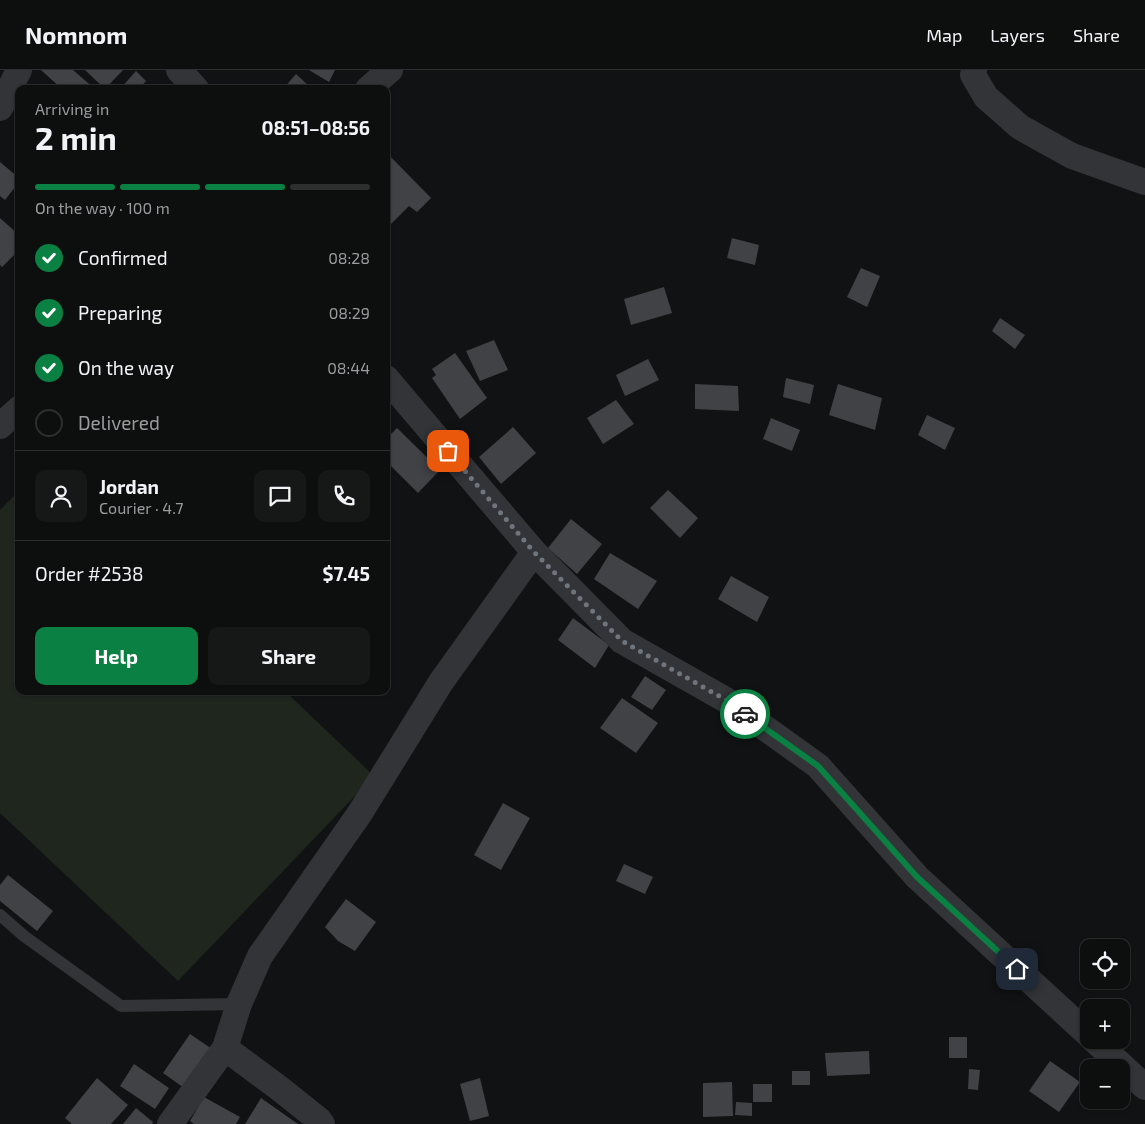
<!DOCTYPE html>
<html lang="en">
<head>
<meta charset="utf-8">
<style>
	:root { --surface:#0d0e0e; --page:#161717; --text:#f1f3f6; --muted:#9a9c9e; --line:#2d2e2e; --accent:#0b8043 }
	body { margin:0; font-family:"Exo 2",sans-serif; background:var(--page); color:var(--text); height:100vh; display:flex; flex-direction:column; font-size:19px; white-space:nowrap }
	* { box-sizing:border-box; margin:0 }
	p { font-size:16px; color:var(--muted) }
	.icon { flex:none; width:28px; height:28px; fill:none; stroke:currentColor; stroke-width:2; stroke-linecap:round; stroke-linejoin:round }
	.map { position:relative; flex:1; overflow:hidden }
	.panel { position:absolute; left:15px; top:15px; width:375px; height:610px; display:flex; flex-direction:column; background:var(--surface); border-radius:10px; box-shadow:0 1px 4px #0004,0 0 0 1px var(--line) }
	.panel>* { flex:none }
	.buttons { position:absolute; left:1080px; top:869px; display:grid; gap:10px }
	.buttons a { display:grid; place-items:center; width:50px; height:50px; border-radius:10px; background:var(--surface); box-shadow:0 1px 4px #0004,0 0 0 1px var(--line); font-size:25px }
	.pin { position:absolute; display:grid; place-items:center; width:42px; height:42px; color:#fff; margin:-21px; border-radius:10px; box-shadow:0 2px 8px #0006 }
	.courier { position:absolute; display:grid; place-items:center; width:50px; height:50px; margin:-25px; border:4px solid #0b8043; border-radius:50%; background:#fff; color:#222; box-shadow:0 1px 6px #0007 }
	.overview em { font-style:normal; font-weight:700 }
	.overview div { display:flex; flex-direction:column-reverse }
	.overview { display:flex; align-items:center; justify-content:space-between; height:85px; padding:0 20px }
	h1 { font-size:32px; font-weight:700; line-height:38px }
	.bar { display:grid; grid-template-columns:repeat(4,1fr); gap:8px 5px; align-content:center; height:60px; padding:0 20px }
	.bar i { height:6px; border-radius:4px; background:var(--line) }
	.bar .selected { background:var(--accent) }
	.bar p { grid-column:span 4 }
	.line { display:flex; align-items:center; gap:12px; padding:0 20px; border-top:1px solid var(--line) }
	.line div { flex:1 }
	.round { display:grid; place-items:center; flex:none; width:52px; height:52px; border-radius:10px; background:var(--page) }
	ol { padding:0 20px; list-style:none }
	li { display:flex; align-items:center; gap:15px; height:55px }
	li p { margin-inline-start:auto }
	li .icon { padding:5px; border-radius:50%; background:var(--accent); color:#fff; stroke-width:4 }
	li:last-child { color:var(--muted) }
	li i { width:28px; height:28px; border:2px solid var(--line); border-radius:50% }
	.cta { display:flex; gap:10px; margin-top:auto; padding:10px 20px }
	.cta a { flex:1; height:58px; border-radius:10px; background:var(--accent); color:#fff; font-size:20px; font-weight:700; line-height:58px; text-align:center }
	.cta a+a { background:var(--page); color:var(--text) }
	header { display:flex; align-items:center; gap:30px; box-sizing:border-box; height:70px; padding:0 25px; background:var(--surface); border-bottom:1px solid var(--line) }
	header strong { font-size:24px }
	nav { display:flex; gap:28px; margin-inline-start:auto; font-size:18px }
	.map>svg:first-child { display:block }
	.green { fill:#1e261e }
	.building { fill:#404246 }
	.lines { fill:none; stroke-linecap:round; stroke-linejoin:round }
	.lane { stroke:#323438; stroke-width:12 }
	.street { stroke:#323438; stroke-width:26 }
	.done { stroke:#6f757c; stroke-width:5; stroke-dasharray:0 9 }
	.route { stroke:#0b8043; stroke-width:6 }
</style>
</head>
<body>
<header>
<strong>Nomnom</strong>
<nav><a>Map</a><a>Layers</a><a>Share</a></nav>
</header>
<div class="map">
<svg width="1145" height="1054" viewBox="0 0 1145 1054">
	<rect width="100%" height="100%" fill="#111213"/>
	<!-- green -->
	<path class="green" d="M 19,421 L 19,621 L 285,621 L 374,706 L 178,911 L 0,743 L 0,440 Z"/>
	<!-- building -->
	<path class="building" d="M 41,0 L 73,0 L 95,19 L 62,19 Z
		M 85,0 L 123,0 L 105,19 Z
		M 309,0 L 335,0 L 329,12 Z
		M 136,1 L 146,11 L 139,19 L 120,19 Z
		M 296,4 L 310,17 L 308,19 L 283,19 Z
		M 386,82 L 431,128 L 417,142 L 409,136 L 386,159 Z
		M 0,92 L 19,108 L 19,112 L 5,130 L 0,126 Z
		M 0,148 L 19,165 L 19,180 L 2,197 L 0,195 Z
		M 732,168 L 759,175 L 755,195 L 727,188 Z
		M 861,198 L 880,206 L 867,237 L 847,227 Z
		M 664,217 L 672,243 L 631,255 L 624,229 Z
		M 1000,248 L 1025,265 L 1015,279 L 992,261 Z
		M 494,270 L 508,300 L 480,311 L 466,281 Z
		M 455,283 L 487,328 L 460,349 L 432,308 L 436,305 L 432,299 Z
		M 648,289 L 659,310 L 625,326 L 616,305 Z
		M 786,308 L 814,315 L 810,334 L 783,327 Z
		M 695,314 L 738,316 L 739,341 L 695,339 Z
		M 838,314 L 882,328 L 875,360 L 829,345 Z
		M 616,330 L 634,354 L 603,374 L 587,348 Z
		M 927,345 L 955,358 L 945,380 L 918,365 Z
		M 771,348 L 800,360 L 792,381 L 763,369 Z
		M 513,357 L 536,383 L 501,414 L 479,387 Z
		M 397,358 L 440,400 L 418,423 L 386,391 L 386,369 Z
		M 668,420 L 698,448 L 680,468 L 650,438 Z
		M 571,449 L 602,474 L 577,504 L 548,478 Z
		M 610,483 L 657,511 L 638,539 L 594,509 Z
		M 731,506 L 769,527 L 757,552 L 718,529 Z
		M 573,548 L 609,575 L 595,598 L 558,570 Z
		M 645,606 L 666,620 L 652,640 L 631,627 Z
		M 622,628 L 658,653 L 636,683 L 600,658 Z
		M 503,733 L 530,748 L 501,800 L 474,785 Z
		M 624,794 L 653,807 L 645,824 L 616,811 Z
		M 8,805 L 53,841 L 37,861 L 0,831 L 0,815 Z
		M 346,829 L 376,852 L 355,881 L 338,871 L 325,857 Z
		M 190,964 L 215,981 L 187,1020 L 163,1003 Z
		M 949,967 L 967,967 L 967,988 L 949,988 Z
		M 869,981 L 870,1004 L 827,1006 L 825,983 Z
		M 1050,991 L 1080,1012 L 1059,1042 L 1029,1021 Z
		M 134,994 L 169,1018 L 155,1039 L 120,1016 Z
		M 969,999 L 980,1000 L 978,1020 L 968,1019 Z
		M 792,1001 L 810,1001 L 810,1015 L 792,1015 Z
		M 97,1008 L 128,1035 L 111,1054 L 72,1054 L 65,1048 Z
		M 480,1008 L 489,1046 L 470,1051 L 460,1014 Z
		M 732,1012 L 733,1046 L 703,1047 L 703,1013 Z
		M 753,1014 L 772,1014 L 772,1032 L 753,1032 Z
		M 204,1027 L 240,1047 L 236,1054 L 194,1054 L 190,1051 Z
		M 261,1028 L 298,1054 L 245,1054 Z
		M 736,1032 L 752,1033 L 752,1046 L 735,1045 Z
		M 136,1038 L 153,1052 L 152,1054 L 123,1054 Z"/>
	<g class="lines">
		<!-- lane -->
		<path class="lane" d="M 0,845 L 24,866 L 121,936 L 239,934"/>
		<!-- street -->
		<path class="street" d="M 179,0 L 196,19
			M 974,0 L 973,5 L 986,27 L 1020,57 L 1072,86 L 1145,112
			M 368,19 L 390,0
			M 0,38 L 19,0
			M 386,308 L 534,482 L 622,571 L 726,630 L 818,696 L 917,807 L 1089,965
			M 0,356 L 19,339
			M 1094,970 L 1145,1017
			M 170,1054 L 225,978
			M 322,1054 L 319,1050 L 279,1018 L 225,978 L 239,934 L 260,886 L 360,743 L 441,612 L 534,482"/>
	</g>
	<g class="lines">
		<!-- done -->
		<path class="done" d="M 448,381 L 534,482 L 622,571 L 726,630 L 745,644"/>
		<!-- route -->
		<path class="route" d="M 745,644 L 818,696 L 917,807 L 1017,899"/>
	</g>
</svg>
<div class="buttons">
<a><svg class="icon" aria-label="locate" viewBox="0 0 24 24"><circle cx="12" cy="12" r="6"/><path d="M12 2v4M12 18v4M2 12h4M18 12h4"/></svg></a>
<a>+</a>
<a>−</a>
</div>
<div class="pin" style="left:448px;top:381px;background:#ea580c"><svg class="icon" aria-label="bag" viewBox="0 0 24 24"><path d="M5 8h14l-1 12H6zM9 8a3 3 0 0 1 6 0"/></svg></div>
<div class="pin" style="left:1017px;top:899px;background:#1f2937"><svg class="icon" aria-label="home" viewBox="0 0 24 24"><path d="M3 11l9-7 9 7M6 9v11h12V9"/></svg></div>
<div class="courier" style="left:745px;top:644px"><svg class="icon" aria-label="car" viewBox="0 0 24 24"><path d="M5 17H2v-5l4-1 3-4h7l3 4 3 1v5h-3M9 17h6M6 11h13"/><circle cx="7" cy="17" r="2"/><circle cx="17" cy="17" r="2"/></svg></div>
<section class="panel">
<div class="overview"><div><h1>2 min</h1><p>Arriving in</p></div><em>08:51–08:56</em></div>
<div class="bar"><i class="selected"></i><i class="selected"></i><i class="selected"></i><i></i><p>On the way · 100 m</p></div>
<ol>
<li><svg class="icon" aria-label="check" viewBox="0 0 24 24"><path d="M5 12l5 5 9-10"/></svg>Confirmed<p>08:28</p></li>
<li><svg class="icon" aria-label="check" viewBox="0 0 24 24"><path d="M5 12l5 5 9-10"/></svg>Preparing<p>08:29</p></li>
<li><svg class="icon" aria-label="check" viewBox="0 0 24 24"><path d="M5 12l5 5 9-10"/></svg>On the way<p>08:44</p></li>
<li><i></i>Delivered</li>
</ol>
<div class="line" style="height:90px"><a class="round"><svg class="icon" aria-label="person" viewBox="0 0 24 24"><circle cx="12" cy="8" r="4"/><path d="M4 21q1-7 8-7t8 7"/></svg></a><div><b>Jordan</b><p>Courier · 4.7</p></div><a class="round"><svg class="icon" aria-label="chat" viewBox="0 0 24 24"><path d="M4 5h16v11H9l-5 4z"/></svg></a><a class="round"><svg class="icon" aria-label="phone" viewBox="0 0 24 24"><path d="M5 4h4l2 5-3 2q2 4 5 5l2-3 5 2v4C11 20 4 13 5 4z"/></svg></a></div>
<div class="line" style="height:65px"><div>Order #2538</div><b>$7.45</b></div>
<div class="cta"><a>Help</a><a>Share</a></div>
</section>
</div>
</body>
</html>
